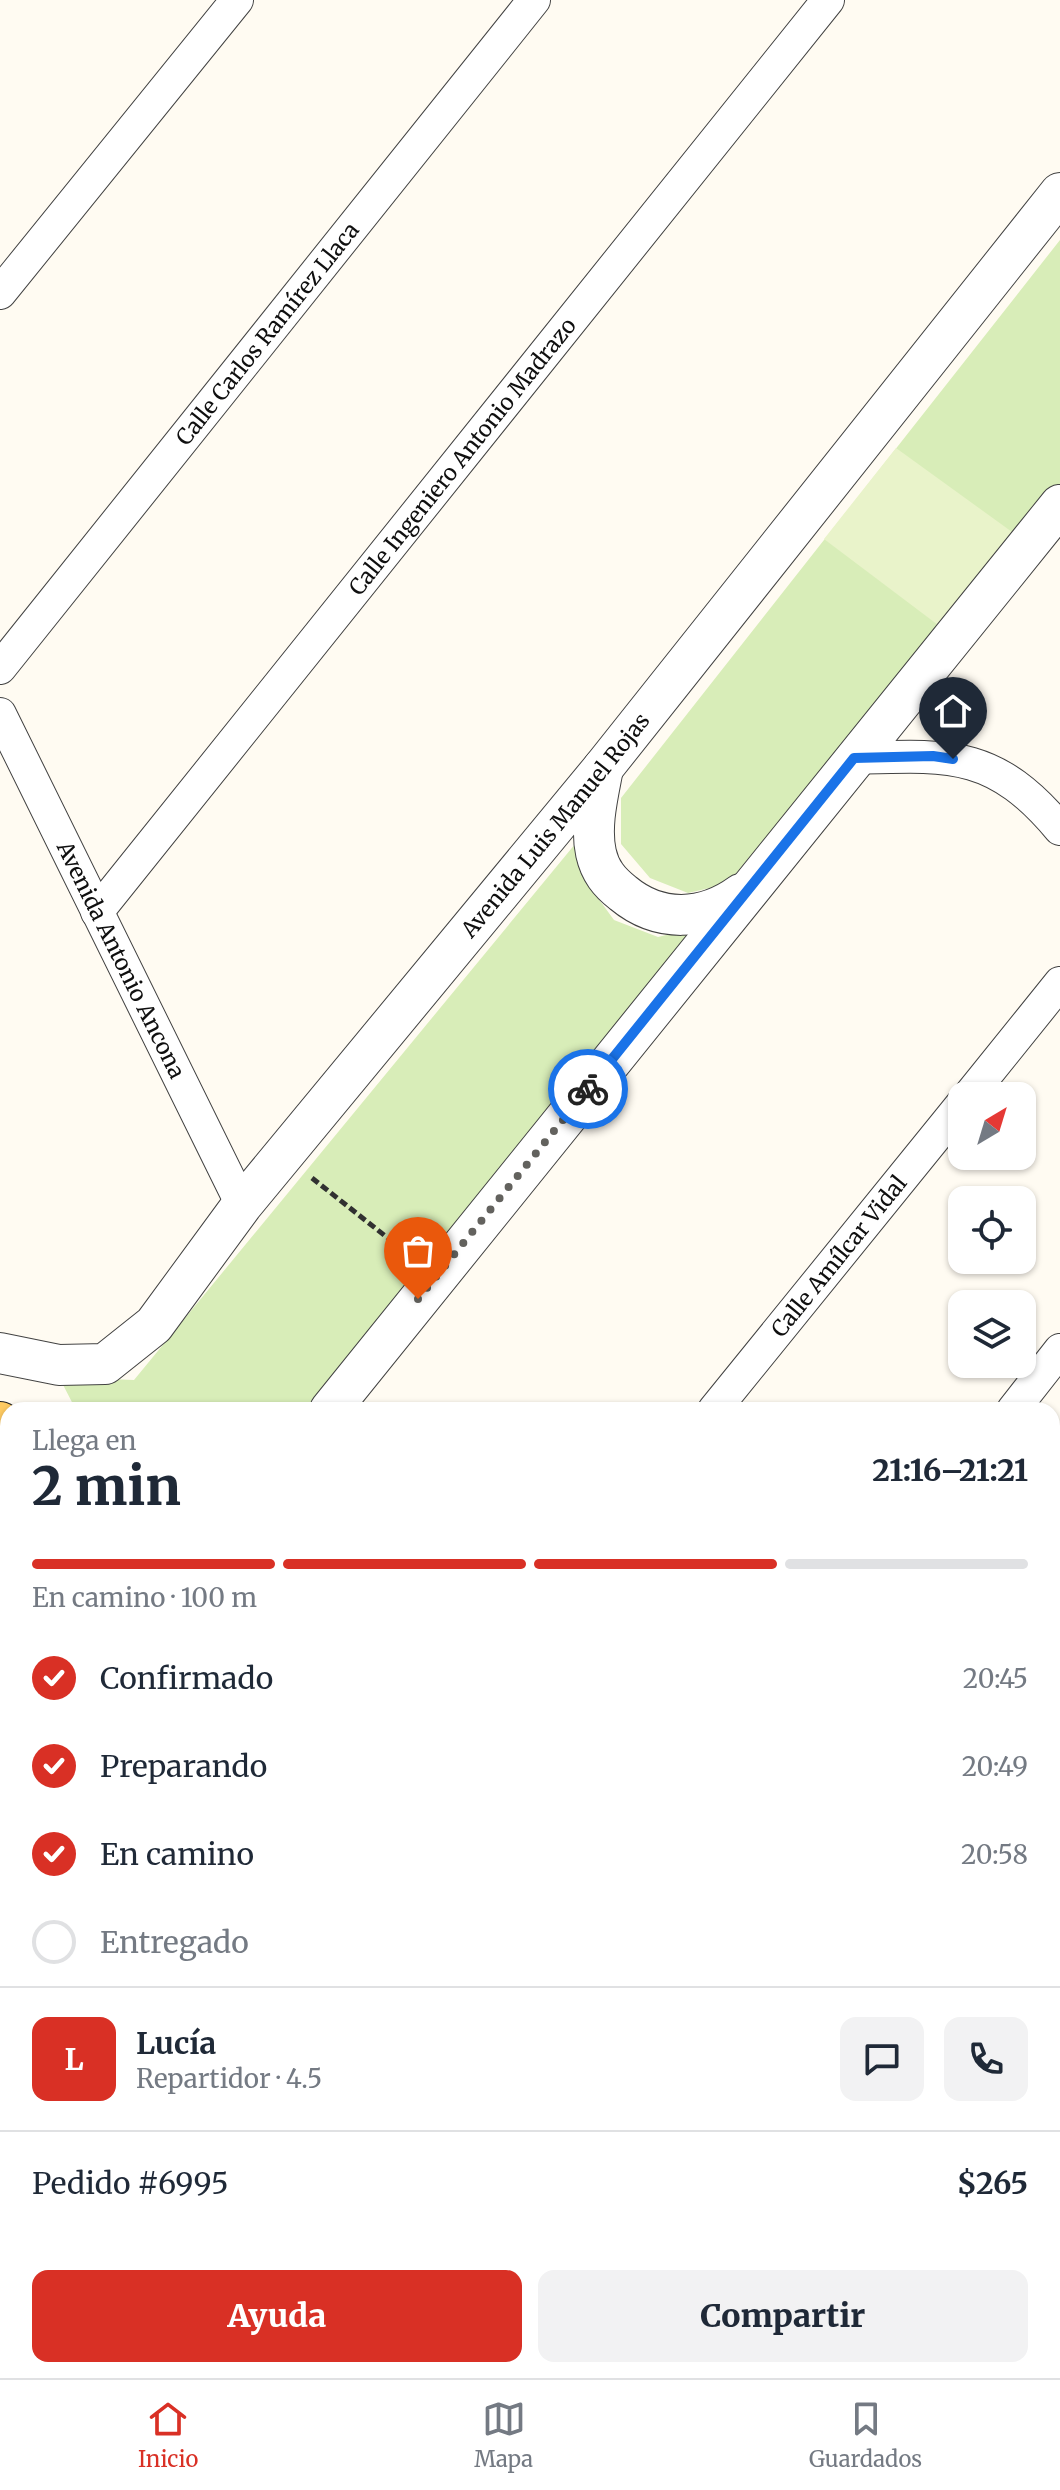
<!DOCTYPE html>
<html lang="es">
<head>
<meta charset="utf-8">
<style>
	:root { --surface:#fff; --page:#f2f2f3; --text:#1f2937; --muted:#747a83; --line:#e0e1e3; --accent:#d93025 }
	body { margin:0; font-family:Merriweather,serif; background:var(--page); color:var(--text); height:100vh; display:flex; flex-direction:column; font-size:30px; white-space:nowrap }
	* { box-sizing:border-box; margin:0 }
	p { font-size:26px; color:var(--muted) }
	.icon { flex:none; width:44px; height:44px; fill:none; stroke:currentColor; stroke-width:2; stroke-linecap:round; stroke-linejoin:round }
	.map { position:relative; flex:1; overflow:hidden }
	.details { position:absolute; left:0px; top:1402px; width:1060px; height:976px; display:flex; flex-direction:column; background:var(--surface); border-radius:24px 24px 0 0; box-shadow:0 2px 6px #0004 }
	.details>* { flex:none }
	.needle { width:52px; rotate:38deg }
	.controls { position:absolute; left:948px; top:1082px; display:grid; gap:16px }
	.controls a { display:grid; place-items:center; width:88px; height:88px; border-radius:16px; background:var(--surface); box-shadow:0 2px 6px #0004; font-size:40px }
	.pin { position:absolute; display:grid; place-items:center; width:68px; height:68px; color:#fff; margin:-82px -34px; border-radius:50% 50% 50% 0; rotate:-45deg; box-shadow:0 0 8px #0007 }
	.pin .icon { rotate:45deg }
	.courier { position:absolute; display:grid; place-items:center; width:80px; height:80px; margin:-40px; border:6px solid #1a73e8; border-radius:50%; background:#fff; color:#222; box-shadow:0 2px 10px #0007 }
	.summary em { font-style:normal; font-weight:800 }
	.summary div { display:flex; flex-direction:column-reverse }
	.summary { display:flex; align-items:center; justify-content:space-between; height:136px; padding:0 32px }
	h1 { font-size:52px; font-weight:800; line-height:60px }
	.bar { display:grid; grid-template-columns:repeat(4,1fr); gap:12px 8px; align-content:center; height:96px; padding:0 32px }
	.bar i { height:10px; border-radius:6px; background:var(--line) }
	.bar .active { background:var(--accent) }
	.bar p { grid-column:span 4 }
	.line { display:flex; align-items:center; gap:20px; padding:0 32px; border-top:2px solid var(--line) }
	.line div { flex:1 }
	.round { display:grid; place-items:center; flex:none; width:84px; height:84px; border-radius:16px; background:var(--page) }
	ol { padding:0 32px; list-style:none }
	li { display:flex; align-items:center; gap:24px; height:88px }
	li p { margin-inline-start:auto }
	li .icon { padding:8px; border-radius:50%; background:var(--accent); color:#fff; stroke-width:4 }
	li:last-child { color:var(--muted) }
	li i { width:44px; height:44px; border:4px solid var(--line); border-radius:50% }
	.primary-button { display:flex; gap:16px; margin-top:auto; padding:16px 32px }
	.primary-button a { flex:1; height:92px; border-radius:16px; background:var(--accent); color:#fff; font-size:32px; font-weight:800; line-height:92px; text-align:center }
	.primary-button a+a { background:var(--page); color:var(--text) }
	.tab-bar { display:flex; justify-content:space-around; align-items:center; height:112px; border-top:2px solid var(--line); background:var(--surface); font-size:22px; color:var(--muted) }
	.tab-bar a { display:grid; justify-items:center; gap:4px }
	.tab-bar .active { color:var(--accent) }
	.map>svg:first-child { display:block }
	.green { fill:#d8edb8 }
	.pitch { fill:#e9f3ca }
	.building { fill:#594f4b; filter:url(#shadow) }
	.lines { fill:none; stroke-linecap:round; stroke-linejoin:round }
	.minor-casing { stroke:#424242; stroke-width:34 }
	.tertiary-casing { stroke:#424242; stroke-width:42 }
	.primary-casing { stroke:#202020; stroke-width:46 }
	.path { stroke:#313131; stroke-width:5; stroke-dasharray:8 4; stroke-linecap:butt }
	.minor { stroke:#fff; stroke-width:32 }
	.tertiary { stroke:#fff; stroke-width:40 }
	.primary { stroke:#ffcb62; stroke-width:44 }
	.rail-casing { stroke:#ca1c34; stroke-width:9 }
	.rail { stroke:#fff; stroke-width:6; stroke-dasharray:18; stroke-linecap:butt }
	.done { stroke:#63625e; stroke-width:8; stroke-dasharray:0 14.4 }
	.route { stroke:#1a73e8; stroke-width:10 }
	.labels { text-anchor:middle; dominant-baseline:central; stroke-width:8; stroke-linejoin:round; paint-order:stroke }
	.street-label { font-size:22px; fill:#0f0f0f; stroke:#fff }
</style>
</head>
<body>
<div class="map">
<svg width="1060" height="2378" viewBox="0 0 1060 2378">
	<defs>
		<filter id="shadow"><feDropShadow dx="9" dy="5" stdDeviation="0" flood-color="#0004"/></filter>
	</defs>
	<rect width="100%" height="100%" fill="#fffbf2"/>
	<!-- green -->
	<path class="green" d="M 1060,240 L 1060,488 L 727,884 L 688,893 L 650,878 L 621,844 L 621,798 Z
		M 585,832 L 587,883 L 614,920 L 658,937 L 703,926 L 319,1410 L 76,1410 L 59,1377 L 134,1380 Z"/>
	<!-- pitch -->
	<path class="pitch" d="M 896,448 L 1019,537 L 942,628 L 824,539 Z"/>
	<!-- building -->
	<path class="building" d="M 0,1580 L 8,1596 L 8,1938 L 0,1923 Z
		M 224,2370 L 396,2370 L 400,2378 L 228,2378 Z"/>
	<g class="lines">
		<defs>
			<g id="minor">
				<path d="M 0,293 L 237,0"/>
				<path id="s1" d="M 0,668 L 534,0"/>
				<path id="s2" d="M 0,714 L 242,1205"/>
				<path d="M 854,758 C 949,755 994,750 1060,829"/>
				<path id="s3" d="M 97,912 L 828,0"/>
				<path d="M 969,1096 L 1060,983"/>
				<path id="s4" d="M 714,1410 L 962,1104"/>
				<path d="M 1013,1410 L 1060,1350"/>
				<path d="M 1052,1588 L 1060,1598"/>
				<path d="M 1052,1930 L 1060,1923"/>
				<path d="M 1052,2237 L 1060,2230"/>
				<path d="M 899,2370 L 962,2378"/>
			</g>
			<g id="tertiary">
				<path d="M 603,768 C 598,795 590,826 596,853 C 600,871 609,882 623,893 C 659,923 704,921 741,894"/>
				<path id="s5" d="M 0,1353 L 59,1365 L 105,1364 L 154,1325 L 242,1205 L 603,768 L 1060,193"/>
				<path d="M 330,1410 L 1060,505"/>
			</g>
			<path id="primary" d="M 0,1424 L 8,1439
				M 0,1982 L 8,1999
				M 188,2370 L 192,2378
				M 466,2370 L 470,2378"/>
		</defs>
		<!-- minor casing -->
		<use href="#minor" class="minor-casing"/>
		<!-- tertiary casing -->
		<use href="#tertiary" class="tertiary-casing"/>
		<!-- primary casing -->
		<use href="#primary" class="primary-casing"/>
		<!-- path -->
		<path class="path" d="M 312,1178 L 408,1254
			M 0,1640 L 8,1636
			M 8,2142 L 2,2145 L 8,2159
			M 0,2235 L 8,2231
			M 0,2326 L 2,2329
			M 111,2370 L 115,2378"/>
		<!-- minor -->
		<use href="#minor" class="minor"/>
		<!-- tertiary -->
		<use href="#tertiary" class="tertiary"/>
		<!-- primary -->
		<use href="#primary" class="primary"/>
		<defs>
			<path id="rail" d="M 0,1739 L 8,1755
				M 314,2370 L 318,2378"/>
		</defs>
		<!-- rail casing -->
		<use href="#rail" class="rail-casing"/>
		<!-- rail -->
		<use href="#rail" class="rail"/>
	</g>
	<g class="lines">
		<!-- done -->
		<path class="done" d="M 418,1299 L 588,1089"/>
		<!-- route -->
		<path class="route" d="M 588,1089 L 854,758 L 933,756 L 953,759"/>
	</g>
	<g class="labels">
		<!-- street labels -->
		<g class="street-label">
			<text stroke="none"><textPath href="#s1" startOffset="428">Calle Carlos Ramírez Llaca</textPath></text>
			<text stroke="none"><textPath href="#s3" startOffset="584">Calle Ingeniero Antonio Madrazo</textPath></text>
			<text stroke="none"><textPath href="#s5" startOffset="810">Avenida Luis Manuel Rojas</textPath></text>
			<text stroke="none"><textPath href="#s2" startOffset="274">Avenida Antonio Ancona</textPath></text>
			<text stroke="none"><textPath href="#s4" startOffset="198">Calle Amílcar Vidal</textPath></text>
		</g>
	</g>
</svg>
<div class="controls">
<a><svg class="needle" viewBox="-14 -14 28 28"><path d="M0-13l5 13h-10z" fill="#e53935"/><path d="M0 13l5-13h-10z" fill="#747a83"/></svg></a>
<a><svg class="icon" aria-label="locate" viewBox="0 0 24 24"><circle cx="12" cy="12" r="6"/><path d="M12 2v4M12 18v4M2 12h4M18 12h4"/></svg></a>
<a><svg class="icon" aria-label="layers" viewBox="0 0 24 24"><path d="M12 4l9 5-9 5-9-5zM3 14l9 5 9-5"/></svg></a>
</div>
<div class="pin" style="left:418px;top:1299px;background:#ea580c"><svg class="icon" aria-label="bag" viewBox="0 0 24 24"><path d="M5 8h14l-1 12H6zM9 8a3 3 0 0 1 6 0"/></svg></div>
<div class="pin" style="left:953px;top:759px;background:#1f2937"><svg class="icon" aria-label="home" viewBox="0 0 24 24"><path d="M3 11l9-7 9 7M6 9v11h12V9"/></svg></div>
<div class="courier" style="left:588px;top:1089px"><svg class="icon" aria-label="bike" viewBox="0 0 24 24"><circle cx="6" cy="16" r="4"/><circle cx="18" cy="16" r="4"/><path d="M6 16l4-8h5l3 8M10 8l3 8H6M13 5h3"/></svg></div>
<section class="details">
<div class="summary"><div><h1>2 min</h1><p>Llega en</p></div><em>21:16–21:21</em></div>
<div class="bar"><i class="active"></i><i class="active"></i><i class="active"></i><i></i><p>En camino · 100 m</p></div>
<ol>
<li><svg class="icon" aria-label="check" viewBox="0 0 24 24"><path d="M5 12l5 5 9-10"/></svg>Confirmado<p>20:45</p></li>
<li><svg class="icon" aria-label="check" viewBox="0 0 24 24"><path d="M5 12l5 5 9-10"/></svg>Preparando<p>20:49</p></li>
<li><svg class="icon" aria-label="check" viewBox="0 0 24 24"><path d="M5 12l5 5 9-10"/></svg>En camino<p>20:58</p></li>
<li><i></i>Entregado</li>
</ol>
<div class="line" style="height:144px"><b class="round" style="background:var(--accent);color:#fff">L</b><div><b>Lucía</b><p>Repartidor · 4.5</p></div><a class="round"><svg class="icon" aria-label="chat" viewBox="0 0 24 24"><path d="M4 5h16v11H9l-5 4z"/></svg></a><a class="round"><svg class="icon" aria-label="phone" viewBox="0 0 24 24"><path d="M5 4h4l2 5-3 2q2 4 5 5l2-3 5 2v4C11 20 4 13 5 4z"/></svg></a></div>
<div class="line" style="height:104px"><div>Pedido #6995</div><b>$265</b></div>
<div class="primary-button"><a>Ayuda</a><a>Compartir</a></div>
</section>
</div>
<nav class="tab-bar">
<a class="active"><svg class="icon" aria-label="home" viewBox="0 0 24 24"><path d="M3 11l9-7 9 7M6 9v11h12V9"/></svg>Inicio</a>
<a><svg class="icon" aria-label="map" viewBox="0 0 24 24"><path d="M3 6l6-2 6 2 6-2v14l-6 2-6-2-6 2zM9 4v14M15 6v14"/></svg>Mapa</a>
<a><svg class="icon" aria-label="saved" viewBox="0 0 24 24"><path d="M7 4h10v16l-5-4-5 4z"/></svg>Guardados</a>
</nav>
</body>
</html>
